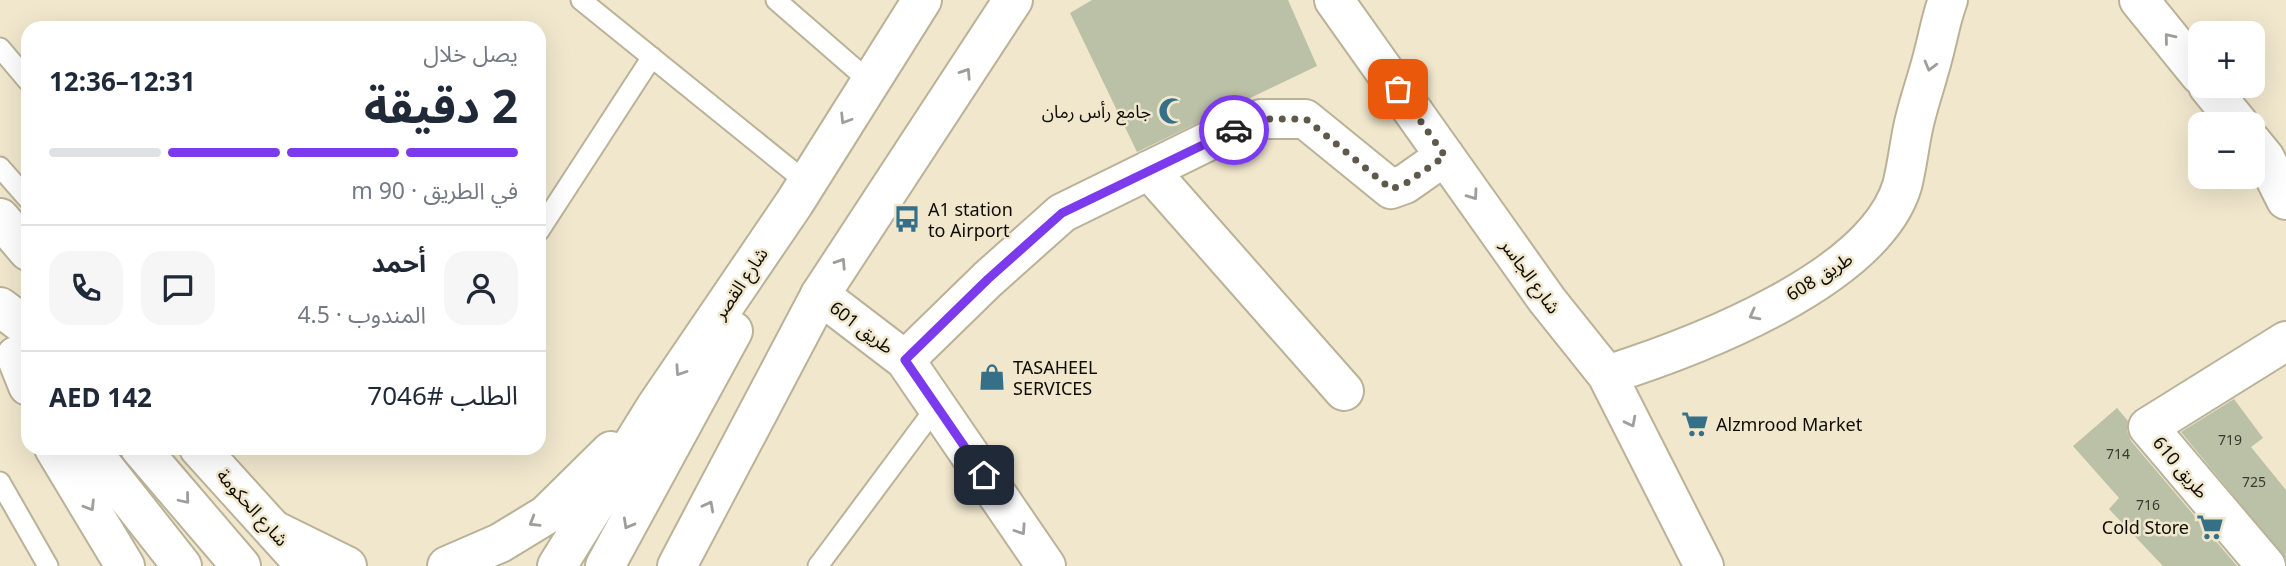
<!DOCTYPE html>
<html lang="ar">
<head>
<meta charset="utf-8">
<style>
	:root { --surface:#fff; --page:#f6f6f7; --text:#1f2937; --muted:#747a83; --line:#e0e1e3; --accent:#7c3aed }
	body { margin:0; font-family:"Noto Sans","Noto Sans Arabic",sans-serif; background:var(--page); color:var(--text); direction:rtl; height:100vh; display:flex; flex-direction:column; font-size:26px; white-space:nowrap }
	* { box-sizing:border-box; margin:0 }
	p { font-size:23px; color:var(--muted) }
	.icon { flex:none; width:38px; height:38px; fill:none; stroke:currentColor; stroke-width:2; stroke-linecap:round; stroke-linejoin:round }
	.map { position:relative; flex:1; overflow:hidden; direction:ltr }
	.drawer { position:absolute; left:21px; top:21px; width:525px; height:434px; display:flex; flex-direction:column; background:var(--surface); border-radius:21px; box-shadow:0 7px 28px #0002; direction:rtl }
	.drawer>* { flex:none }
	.controls { position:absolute; left:2188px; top:21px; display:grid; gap:14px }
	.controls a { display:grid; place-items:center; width:77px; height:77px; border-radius:14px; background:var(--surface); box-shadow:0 7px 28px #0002; font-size:35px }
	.pin { position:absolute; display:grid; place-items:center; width:60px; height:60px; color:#fff; margin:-30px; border-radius:14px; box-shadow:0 4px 10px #0006 }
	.courier { position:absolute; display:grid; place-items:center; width:70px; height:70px; margin:-35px; border:5px solid #7c3aed; border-radius:50%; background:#fff; color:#222; box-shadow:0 2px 9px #0007 }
	.summary em { font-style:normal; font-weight:700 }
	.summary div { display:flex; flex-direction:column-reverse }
	.summary { display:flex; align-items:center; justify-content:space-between; height:119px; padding:0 28px }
	h1 { font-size:46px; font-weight:700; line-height:52px }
	.bar { display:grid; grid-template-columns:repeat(4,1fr); gap:10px 7px; align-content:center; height:84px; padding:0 28px }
	.bar i { height:9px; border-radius:5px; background:var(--line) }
	.bar .on { background:var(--accent) }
	.bar p { grid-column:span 4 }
	.line { display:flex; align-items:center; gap:18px; padding:0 28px; border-top:2px solid var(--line) }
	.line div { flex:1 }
	.round { display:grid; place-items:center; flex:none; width:74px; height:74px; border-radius:21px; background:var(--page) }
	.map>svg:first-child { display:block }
	.building { fill:#bac1a7 }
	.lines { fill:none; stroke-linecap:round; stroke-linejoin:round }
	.service-casing { stroke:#bab298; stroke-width:23 }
	.minor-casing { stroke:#bab298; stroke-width:42 }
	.tertiary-casing { stroke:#bab298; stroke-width:42 }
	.secondary-casing { stroke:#bab298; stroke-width:42 }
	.service { stroke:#fff; stroke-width:19 }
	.minor { stroke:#fff; stroke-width:38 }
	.tertiary { stroke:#fff; stroke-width:38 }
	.secondary { stroke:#fff; stroke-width:38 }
	.oneway { stroke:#9f9e9b }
	.done { stroke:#5e594a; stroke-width:7; stroke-dasharray:0 12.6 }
	.route { stroke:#7c3aed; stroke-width:9 }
	.labels { text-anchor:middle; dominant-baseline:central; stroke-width:5; stroke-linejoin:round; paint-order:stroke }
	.number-label { font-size:14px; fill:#3a392d }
	.poi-label { font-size:18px; fill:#0f0c04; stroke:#f0e7cd; text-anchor:start }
	.street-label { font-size:18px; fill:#0f0c04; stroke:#f0e7cd }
</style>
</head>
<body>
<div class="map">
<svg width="2286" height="566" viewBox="0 0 2286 566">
	<rect width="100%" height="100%" fill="#f0e7cd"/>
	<!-- building -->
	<path class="building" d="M 1092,0 L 1288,0 L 1317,66 L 1137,152 L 1070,13 Z
		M 2234,399 L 2263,438 L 2251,447 L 2286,490 L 2286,559 L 2181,432 Z
		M 2117,408 L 2128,421 L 2127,431 L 2131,441 L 2237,566 L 2163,566 L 2109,509 L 2119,498 L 2073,446 Z"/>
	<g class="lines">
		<defs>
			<path id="service" d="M 581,0 L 806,182
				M 776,0 L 869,81
				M 0,48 L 28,81
				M 0,167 L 28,199
				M 539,231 L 652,57
				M 0,482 L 48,566
				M 818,566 L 937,406"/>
			<path id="minor" d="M 1334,0 L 1547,300 L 1607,375 L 1704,566
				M 2139,0 L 2200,75
				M 2208,86 L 2239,124
				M 2252,142 L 2265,158 L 2286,200
				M 1149,170 L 1344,391
				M 820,295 L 905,360 L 1046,566
				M 905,360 L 988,279 L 1062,213 L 1223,134 L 1261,119 L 1305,119 L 1391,189 L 1405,184 L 1445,156
				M 1607,375 C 1695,347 1873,280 1902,186 C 1907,167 1909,147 1913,128 C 1918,104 1927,80 1933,56 C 1938,38 1941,18 1948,0
				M 2266,566 L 2148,427 L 2286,341"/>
			<path id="tertiary" d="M 0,218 L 28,251
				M 89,448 L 182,566
				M 199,448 L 295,554"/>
			<path id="secondary" d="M 0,307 L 28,328
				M 16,356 L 28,386
				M 54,448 L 125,566
				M 140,448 L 241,566
				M 274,530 L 347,566
				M 447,566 L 500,543 L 546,515 L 611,451
				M 557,566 L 655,408 L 795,202 L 922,0
				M 605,566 L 733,331
				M 677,566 L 820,295 L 1013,0"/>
		</defs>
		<!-- service casing -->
		<use href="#service" class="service-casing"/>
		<!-- minor casing -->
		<use href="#minor" class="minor-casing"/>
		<!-- tertiary casing -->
		<use href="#tertiary" class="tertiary-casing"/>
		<!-- secondary casing -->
		<use href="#secondary" class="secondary-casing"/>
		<!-- service -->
		<use href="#service" class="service"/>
		<!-- minor -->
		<use href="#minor" class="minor"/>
		<!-- tertiary -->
		<use href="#tertiary" class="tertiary"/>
		<!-- secondary -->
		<use href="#secondary" class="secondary"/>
	</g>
	<!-- one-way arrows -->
	<defs><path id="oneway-chevron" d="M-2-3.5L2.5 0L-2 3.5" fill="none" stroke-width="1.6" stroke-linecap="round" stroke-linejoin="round" transform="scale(1.75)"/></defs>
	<g class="oneway">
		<use href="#oneway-chevron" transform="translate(2169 38) rotate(-129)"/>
		<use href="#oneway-chevron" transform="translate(1930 66) rotate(105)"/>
		<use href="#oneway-chevron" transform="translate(966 73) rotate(-57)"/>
		<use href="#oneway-chevron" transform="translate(845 119) rotate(122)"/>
		<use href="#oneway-chevron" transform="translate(1473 195) rotate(55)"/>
		<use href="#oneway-chevron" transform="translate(841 263) rotate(-57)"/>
		<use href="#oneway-chevron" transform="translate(1754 315) rotate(152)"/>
		<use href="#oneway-chevron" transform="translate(680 371) rotate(124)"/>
		<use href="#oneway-chevron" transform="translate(1631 422) rotate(63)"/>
		<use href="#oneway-chevron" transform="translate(185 499) rotate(50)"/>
		<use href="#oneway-chevron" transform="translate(90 506) rotate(58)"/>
		<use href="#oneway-chevron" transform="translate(709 506) rotate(-62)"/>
		<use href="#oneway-chevron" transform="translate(534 522) rotate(149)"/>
		<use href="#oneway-chevron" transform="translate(628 524) rotate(119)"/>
		<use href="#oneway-chevron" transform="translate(1021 530) rotate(56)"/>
	</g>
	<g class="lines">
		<!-- done -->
		<path class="done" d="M 1234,130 L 1261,119 L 1306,119 L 1391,189 L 1405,184 L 1445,156 L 1398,89"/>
		<!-- route -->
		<path class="route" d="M 984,475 L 905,360 L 988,279 L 1062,213 L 1234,130"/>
	</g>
	<!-- icons -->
	<defs>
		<symbol id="mosque-bare" viewBox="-9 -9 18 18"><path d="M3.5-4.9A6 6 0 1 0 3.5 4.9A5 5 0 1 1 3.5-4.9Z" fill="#357088" stroke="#f0e7cd" stroke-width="2.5" paint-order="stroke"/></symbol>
		<symbol id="bus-bare" viewBox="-9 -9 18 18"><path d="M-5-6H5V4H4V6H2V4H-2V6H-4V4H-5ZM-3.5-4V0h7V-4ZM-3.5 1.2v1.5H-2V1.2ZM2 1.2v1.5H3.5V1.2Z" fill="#357088" stroke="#f0e7cd" stroke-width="2.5" paint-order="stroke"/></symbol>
		<symbol id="shop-bare" viewBox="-9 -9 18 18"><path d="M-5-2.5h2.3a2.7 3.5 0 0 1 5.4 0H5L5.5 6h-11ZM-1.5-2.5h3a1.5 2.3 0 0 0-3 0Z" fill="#357088" stroke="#f0e7cd" stroke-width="2.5" paint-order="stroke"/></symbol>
		<symbol id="supermarket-bare" viewBox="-9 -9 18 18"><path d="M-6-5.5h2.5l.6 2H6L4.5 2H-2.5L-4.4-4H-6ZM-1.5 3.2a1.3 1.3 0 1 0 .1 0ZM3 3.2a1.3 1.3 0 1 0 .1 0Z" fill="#357088" stroke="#f0e7cd" stroke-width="2.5" paint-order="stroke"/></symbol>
	</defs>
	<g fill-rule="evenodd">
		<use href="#mosque-bare" x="1153" y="92" width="38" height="38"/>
		<use href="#bus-bare" x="888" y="200" width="38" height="38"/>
		<use href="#shop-bare" x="973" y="358" width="38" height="38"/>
		<use href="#supermarket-bare" x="1676" y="405" width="38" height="38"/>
		<use href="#supermarket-bare" x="2191" y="508" width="38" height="38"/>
	</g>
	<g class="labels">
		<!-- number labels -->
		<g class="number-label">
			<text x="2230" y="439">719</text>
			<text x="2118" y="453">714</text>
			<text x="2254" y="481">725</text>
			<text x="2148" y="504">716</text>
		</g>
		<!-- poi labels -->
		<g class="poi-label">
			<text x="1151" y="111" text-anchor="end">جامع رأس رمان</text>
			<text x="928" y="209">A1 station<tspan x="928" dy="21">to Airport</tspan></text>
			<text x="1013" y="367">TASAHEEL<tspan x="1013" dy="21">SERVICES</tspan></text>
			<text x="1716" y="424">Alzmrood Market</text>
			<text x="2189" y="527" text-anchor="end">Cold Store</text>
		</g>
		<!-- street labels -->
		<g class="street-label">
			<text transform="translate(1531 276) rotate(54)">شارع الجاسر</text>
			<text transform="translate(1819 276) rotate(-32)">طريق 608</text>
			<text transform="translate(740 283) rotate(-56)">شارع القصر</text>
			<text transform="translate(862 327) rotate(37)">طريق 601</text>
			<text transform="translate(2181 467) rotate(50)">طريق 610</text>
			<text transform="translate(253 507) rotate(48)">شارع الحكومة</text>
		</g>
	</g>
</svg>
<div class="controls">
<a>+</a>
<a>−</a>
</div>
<div class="pin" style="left:1398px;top:89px;background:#ea580c"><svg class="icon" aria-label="bag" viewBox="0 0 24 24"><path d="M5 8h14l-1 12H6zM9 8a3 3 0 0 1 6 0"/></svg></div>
<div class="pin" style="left:984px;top:475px;background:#1f2937"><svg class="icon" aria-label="home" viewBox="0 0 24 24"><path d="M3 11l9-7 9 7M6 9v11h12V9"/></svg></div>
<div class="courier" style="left:1234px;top:130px"><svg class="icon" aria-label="car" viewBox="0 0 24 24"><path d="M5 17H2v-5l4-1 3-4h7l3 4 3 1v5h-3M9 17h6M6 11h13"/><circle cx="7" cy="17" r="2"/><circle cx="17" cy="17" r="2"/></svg></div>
<section class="drawer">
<div class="summary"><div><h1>2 دقيقة</h1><p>يصل خلال</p></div><em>12:31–12:36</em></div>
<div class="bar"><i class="on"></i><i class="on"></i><i class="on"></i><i></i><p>في الطريق · 90 m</p></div>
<div class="line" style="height:126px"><a class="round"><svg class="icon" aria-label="person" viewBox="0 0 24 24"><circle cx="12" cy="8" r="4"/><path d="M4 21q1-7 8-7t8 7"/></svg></a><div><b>أحمد</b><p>المندوب · 4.5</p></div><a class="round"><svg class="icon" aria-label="chat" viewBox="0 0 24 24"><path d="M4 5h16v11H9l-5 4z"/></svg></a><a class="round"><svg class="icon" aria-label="phone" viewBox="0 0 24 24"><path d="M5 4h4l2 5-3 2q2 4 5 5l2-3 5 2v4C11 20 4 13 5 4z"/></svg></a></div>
<div class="line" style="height:91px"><div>الطلب #7046</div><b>AED 142</b></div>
</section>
</div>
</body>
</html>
